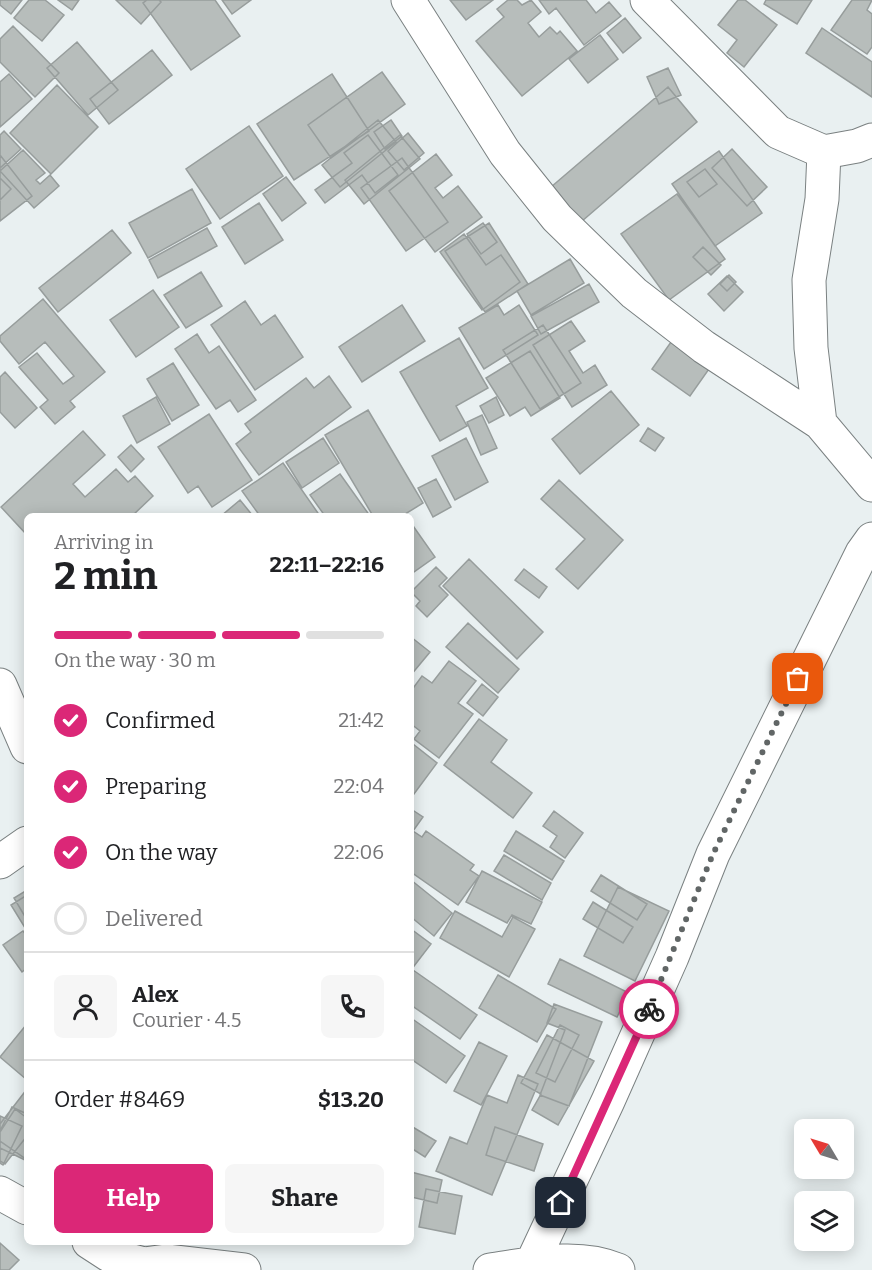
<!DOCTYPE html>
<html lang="en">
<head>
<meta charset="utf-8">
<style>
	:root { --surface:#fff; --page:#f6f6f6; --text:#202124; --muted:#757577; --line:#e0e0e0; --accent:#db2777 }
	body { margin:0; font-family:Bitter,serif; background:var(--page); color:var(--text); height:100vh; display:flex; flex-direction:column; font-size:22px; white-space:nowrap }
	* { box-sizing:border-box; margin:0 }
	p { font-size:20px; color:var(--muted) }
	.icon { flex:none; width:33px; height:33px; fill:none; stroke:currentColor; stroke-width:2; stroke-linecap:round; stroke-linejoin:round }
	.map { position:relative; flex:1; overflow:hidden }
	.sheet { position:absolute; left:24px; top:513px; width:390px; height:732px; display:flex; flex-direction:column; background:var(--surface); border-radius:9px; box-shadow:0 3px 15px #0003 }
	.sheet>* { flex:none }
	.needle { width:39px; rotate:308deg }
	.fabs { position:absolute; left:794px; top:1119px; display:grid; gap:12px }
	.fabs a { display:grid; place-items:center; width:60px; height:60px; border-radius:9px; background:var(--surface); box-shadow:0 3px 15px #0003; font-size:30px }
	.pin { position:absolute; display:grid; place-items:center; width:51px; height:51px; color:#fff; margin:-26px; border-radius:12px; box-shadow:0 3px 9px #0006 }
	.courier { position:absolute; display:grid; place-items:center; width:60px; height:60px; margin:-30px; border:4px solid #db2777; border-radius:50%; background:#fff; color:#222; box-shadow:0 2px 8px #0007 }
	.overview em { font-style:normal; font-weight:700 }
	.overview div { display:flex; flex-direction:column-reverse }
	.overview { display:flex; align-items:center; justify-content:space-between; height:102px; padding:0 30px }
	h1 { font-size:39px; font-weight:700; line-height:45px }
	.bar { display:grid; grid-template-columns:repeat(4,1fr); gap:9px 6px; align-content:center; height:72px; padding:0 30px }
	.bar i { height:8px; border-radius:4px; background:var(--line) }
	.bar .on { background:var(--accent) }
	.bar p { grid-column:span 4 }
	.line { display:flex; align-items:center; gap:15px; padding:0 30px; border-top:2px solid var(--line) }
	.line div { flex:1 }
	.round { display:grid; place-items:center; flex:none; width:63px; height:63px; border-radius:9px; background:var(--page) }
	ol { padding:0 30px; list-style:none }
	li { display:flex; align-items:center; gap:18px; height:66px }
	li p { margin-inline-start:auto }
	li .icon { padding:6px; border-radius:50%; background:var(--accent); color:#fff; stroke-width:4 }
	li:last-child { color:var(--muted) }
	li i { width:33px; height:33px; border:3px solid var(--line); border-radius:50% }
	.cta { display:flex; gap:12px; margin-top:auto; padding:12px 30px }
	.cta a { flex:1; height:69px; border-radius:9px; background:var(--accent); color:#fff; font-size:24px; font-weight:700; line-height:69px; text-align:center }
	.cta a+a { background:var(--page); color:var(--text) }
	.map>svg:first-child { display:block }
	.building { fill:#b7bdbb; stroke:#979d9c; stroke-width:1.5 }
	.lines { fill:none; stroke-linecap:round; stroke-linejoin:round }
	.minor-casing { stroke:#7a8081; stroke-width:35 }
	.minor { stroke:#fff; stroke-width:33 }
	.done { stroke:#616666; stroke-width:6; stroke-dasharray:0 10.8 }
	.route { stroke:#db2777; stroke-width:8 }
</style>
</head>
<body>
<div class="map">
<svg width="872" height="1270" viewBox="0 0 872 1270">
	<rect width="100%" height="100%" fill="#e9f0f1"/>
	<!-- building -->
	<path class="building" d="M 0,0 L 22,0 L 11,14 L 0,5 Z
		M 29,0 L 45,0 L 64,15 L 42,41 L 14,18 Z
		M 58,0 L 79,0 L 72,10 Z
		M 116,0 L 159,0 L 161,2 L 141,24 Z
		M 147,0 L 215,0 L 240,36 L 191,70 L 143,3 Z
		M 222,0 L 251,0 L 232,14 Z
		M 450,0 L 493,0 L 466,20 Z
		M 508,0 L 517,0 L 522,5 L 531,0 L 541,12 L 528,23 L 539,37 L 550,27 L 557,34 L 560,31 L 577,51 L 522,96 L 476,41 L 504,17 L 497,9 Z
		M 539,0 L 586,0 L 596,13 L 609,2 L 621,16 L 584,45 L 556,8 L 549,14 Z
		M 738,0 L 745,0 L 777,25 L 744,67 L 727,53 L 737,40 L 718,25 Z
		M 766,0 L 812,0 L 797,24 L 764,4 Z
		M 852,0 L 872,0 L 867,10 L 872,14 L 872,47 L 867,54 L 831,30 Z
		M 625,18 L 641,38 L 623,53 L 607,33 Z
		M 13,26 L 59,73 L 35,97 L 0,62 L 0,39 Z
		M 822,28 L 872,62 L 872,97 L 806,53 Z
		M 600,35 L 618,59 L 588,83 L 569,59 Z
		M 77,42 L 118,90 L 88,115 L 47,68 Z
		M 152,50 L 172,75 L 109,124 L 90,99 Z
		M 668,68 L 681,95 L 659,104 L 647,77 Z
		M 382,72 L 405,104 L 331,158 L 308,125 Z
		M 9,74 L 32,99 L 0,127 L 0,82 Z
		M 332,74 L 369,131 L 294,180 L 257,124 Z
		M 57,85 L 98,127 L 51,174 L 10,133 Z
		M 668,87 L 697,122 L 574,228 L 544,193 Z
		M 378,120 L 396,142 L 340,187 L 322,165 Z
		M 391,120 L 402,136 L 385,149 L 374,132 Z
		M 249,126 L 283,176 L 220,219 L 186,169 Z
		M 4,131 L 21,149 L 0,168 L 0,135 Z
		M 408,133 L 424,153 L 404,170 L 388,151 Z
		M 368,135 L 398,175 L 375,193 L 362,175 L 325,203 L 315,190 L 352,163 L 344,153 Z
		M 400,135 L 420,159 L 364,204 L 345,180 Z
		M 732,149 L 767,187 L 747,206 L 712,168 Z
		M 23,150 L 45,173 L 36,180 L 40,184 L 50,175 L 59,186 L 34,208 L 0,171 Z
		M 719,151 L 762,213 L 715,246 L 672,184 Z
		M 436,154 L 452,175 L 435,188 L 443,198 L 458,186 L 482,217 L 435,252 L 389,191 Z
		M 0,155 L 32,196 L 0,221 Z
		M 402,158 L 448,222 L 406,251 L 361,188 Z
		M 705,169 L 717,184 L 699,197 L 687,182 Z
		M 286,177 L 306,203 L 282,221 L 263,194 Z
		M 0,178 L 11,189 L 0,200 Z
		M 192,189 L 211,223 L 148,258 L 129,223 Z
		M 677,194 L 725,259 L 669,300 L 621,234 Z
		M 259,203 L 283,240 L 245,264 L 222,227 Z
		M 483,223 L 497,242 L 481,254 L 467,234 Z
		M 489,223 L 528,284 L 485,312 L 445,251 Z
		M 207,228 L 217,246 L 158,278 L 149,260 Z
		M 112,230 L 131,253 L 58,312 L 39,288 Z
		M 464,234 L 486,265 L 501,255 L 520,282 L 482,310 L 440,252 Z
		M 703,247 L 721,265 L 711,275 L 693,257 Z
		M 570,259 L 584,283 L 531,315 L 517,291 Z
		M 201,272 L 222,306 L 186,328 L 164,295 Z
		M 729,275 L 736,282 L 727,291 L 720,284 Z
		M 727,276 L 743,292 L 724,311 L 708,294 Z
		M 589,284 L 599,302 L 541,334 L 531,316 Z
		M 153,290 L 179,327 L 136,357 L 110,320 Z
		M 43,299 L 105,372 L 70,401 L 75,407 L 55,424 L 40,407 L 48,400 L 19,367 L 37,353 L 63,384 L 74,376 L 45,342 L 19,364 L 0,341 L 0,336 Z
		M 245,301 L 261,325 L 275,315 L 303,357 L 255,390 L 211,325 Z
		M 402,305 L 425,341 L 362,382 L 339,347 Z
		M 498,305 L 504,315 L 519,305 L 538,335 L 484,369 L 459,328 Z
		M 571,321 L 585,341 L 569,351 L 583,373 L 595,365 L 607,385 L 572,407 L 533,345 Z
		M 543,325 L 581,383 L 540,409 L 503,350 Z
		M 197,334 L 209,353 L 219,346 L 256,400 L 238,412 L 230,400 L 216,409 L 175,349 Z
		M 459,338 L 488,388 L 456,406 L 467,426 L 440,441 L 400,372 Z
		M 671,342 L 709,369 L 690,396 L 652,369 Z
		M 530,351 L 560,398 L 531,416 L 525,407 L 510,416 L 486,378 Z
		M 173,363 L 199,405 L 172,421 L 147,379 Z
		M 5,372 L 37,408 L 15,428 L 0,412 L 0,377 Z
		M 329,376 L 351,407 L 259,475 L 236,444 L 251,432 L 245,424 L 306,378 L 314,388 Z
		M 611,391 L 639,425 L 580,474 L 552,439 Z
		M 156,397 L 170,424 L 137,443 L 123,416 Z
		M 496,397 L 504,415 L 489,423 L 480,406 Z
		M 368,410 L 423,503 L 402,516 L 373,516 L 325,435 Z
		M 209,414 L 252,480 L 212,507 L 198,486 L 188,493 L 158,447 Z
		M 482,415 L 497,448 L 481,455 L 467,422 Z
		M 648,428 L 664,438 L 655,451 L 640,441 Z
		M 83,431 L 105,455 L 73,484 L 85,497 L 116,469 L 128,482 L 135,476 L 153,496 L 132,516 L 27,516 L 27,535 L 1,507 Z
		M 323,438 L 339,463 L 302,488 L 286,462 Z
		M 466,438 L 488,482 L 455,500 L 432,456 Z
		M 131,445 L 144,459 L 131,472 L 118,457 Z
		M 283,463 L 320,516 L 260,516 L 242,491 Z
		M 340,474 L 370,516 L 325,516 L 310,495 Z
		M 436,479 L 451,507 L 433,517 L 418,488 Z
		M 559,480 L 623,540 L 578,589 L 556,569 L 585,539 L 541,499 Z
		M 240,500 L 253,516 L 221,516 Z
		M 411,523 L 435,557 L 411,574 Z
		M 469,559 L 543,632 L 517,659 L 443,586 Z
		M 436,567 L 447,578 L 439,586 L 448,595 L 427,617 L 416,606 L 420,601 L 411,592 Z
		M 524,569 L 547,587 L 539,598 L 515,580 Z
		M 468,623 L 519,669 L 498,693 L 446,647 Z
		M 411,637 L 430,652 L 411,675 Z
		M 449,661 L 476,681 L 458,703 L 473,714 L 439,758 L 414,739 L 420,731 L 411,724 L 411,691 L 422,676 L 432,683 Z
		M 482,684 L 498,697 L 483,716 L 467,703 Z
		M 479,719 L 507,740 L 491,762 L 532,793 L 513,818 L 444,765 Z
		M 413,744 L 437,763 L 411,798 L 411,746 Z
		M 411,809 L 423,817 L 413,831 L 422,837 L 426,831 L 474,865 L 470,870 L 479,876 L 458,905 L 411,872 Z
		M 554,811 L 583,833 L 565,858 L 550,847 L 557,836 L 543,826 Z
		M 516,831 L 564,861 L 552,880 L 504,851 Z
		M 504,855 L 551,883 L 542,900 L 494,871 Z
		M 482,871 L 542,902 L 531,924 L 512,915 L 507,923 L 466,902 Z
		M 601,875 L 647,904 L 637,920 L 591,891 Z
		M 411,880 L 452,913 L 434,936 L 411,917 Z
		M 618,887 L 669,911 L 635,981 L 584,956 Z
		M 27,890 L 27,920 L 14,898 Z
		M 27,895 L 27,931 L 11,905 Z
		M 593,902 L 633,927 L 623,943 L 583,919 Z
		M 455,911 L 502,937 L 513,917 L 535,929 L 509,977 L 440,938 Z
		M 411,929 L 431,944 L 411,970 Z
		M 23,931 L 27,936 L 27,968 L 22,972 L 3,945 Z
		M 560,959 L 629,993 L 617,1017 L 548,984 Z
		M 413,970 L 477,1015 L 460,1039 L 411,1005 Z
		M 498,975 L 556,1009 L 537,1042 L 479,1008 Z
		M 554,1004 L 602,1022 L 569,1106 L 540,1095 L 565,1030 L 547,1023 Z
		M 411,1018 L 465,1056 L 446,1083 L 411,1059 Z
		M 26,1025 L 27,1026 L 27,1080 L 0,1057 Z
		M 560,1025 L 579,1035 L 555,1082 L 536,1073 Z
		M 547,1035 L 594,1061 L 558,1125 L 532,1110 L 541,1094 L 521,1083 Z
		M 479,1042 L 507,1056 L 481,1105 L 454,1091 Z
		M 518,1075 L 538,1084 L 492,1195 L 436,1171 L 450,1137 L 467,1144 L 487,1095 L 507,1103 Z
		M 27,1089 L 27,1136 L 5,1164 L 0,1161 L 0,1124 Z
		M 12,1107 L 27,1114 L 27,1161 L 0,1148 L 0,1131 Z
		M 15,1109 L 27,1118 L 26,1159 L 0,1141 L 0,1132 Z
		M 0,1116 L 22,1126 L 3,1165 L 0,1163 Z
		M 411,1126 L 436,1141 L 425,1157 L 411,1148 Z
		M 495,1127 L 543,1144 L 534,1171 L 486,1155 Z
		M 411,1172 L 442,1180 L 437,1203 L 411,1197 Z
		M 426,1189 L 462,1196 L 455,1234 L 419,1227 Z
		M 0,1243 L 19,1260 L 9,1270 L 0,1270 Z"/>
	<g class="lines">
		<defs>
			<path id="minor" d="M 408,0 L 505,153 L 557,218 L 634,293 L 704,347 L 820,423 L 872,485
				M 647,0 L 778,132 L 824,152 L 857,146 L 872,140
				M 820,423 L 811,348 L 809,280 L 822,199 L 824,152
				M 0,685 L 27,747
				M 0,862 L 27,843
				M 0,1193 L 27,1208
				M 89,1242 L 109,1255 L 144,1264 L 166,1261 L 244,1270
				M 532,1263 L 608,1101 L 672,957 L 713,854 L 862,553 L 872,539
				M 490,1270 C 531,1264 578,1253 618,1270"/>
		</defs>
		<!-- minor casing -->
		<use href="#minor" class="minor-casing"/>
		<!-- minor -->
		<use href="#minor" class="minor"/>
	</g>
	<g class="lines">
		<!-- done -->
		<path class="done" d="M 649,1009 L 713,854 L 798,679"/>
		<!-- route -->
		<path class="route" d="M 561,1203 L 649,1009"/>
	</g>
</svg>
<div class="fabs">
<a><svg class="needle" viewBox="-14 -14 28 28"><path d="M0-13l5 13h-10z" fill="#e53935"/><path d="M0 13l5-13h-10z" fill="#757577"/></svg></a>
<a><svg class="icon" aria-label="layers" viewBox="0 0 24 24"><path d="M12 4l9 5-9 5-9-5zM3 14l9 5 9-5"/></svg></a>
</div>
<div class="pin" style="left:798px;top:679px;background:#ea580c"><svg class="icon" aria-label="bag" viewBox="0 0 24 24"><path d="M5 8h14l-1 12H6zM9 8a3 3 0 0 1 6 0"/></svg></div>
<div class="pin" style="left:561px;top:1203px;background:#1f2937"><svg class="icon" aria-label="home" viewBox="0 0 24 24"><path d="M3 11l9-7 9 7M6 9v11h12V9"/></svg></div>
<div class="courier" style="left:649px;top:1009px"><svg class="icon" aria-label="bike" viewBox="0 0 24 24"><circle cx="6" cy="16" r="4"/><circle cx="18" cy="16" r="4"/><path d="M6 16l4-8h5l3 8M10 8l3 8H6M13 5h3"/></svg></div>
<section class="sheet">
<div class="overview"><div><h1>2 min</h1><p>Arriving in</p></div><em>22:11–22:16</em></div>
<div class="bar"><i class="on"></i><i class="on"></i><i class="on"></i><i></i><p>On the way · 30 m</p></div>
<ol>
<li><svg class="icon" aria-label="check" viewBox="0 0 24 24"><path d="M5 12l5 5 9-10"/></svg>Confirmed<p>21:42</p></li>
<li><svg class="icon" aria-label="check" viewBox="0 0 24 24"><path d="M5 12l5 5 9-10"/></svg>Preparing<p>22:04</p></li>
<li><svg class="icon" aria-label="check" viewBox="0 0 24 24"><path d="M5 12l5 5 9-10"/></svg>On the way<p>22:06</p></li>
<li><i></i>Delivered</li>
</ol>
<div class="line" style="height:108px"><a class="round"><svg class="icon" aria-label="person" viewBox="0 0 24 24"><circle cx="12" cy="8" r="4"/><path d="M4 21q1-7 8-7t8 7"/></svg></a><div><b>Alex</b><p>Courier · 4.5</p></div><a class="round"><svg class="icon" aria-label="phone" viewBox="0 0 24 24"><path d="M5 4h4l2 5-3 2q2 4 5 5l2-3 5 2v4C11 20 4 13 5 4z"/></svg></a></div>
<div class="line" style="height:78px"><div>Order #8469</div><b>$13.20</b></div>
<div class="cta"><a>Help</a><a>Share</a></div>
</section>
</div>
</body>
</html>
